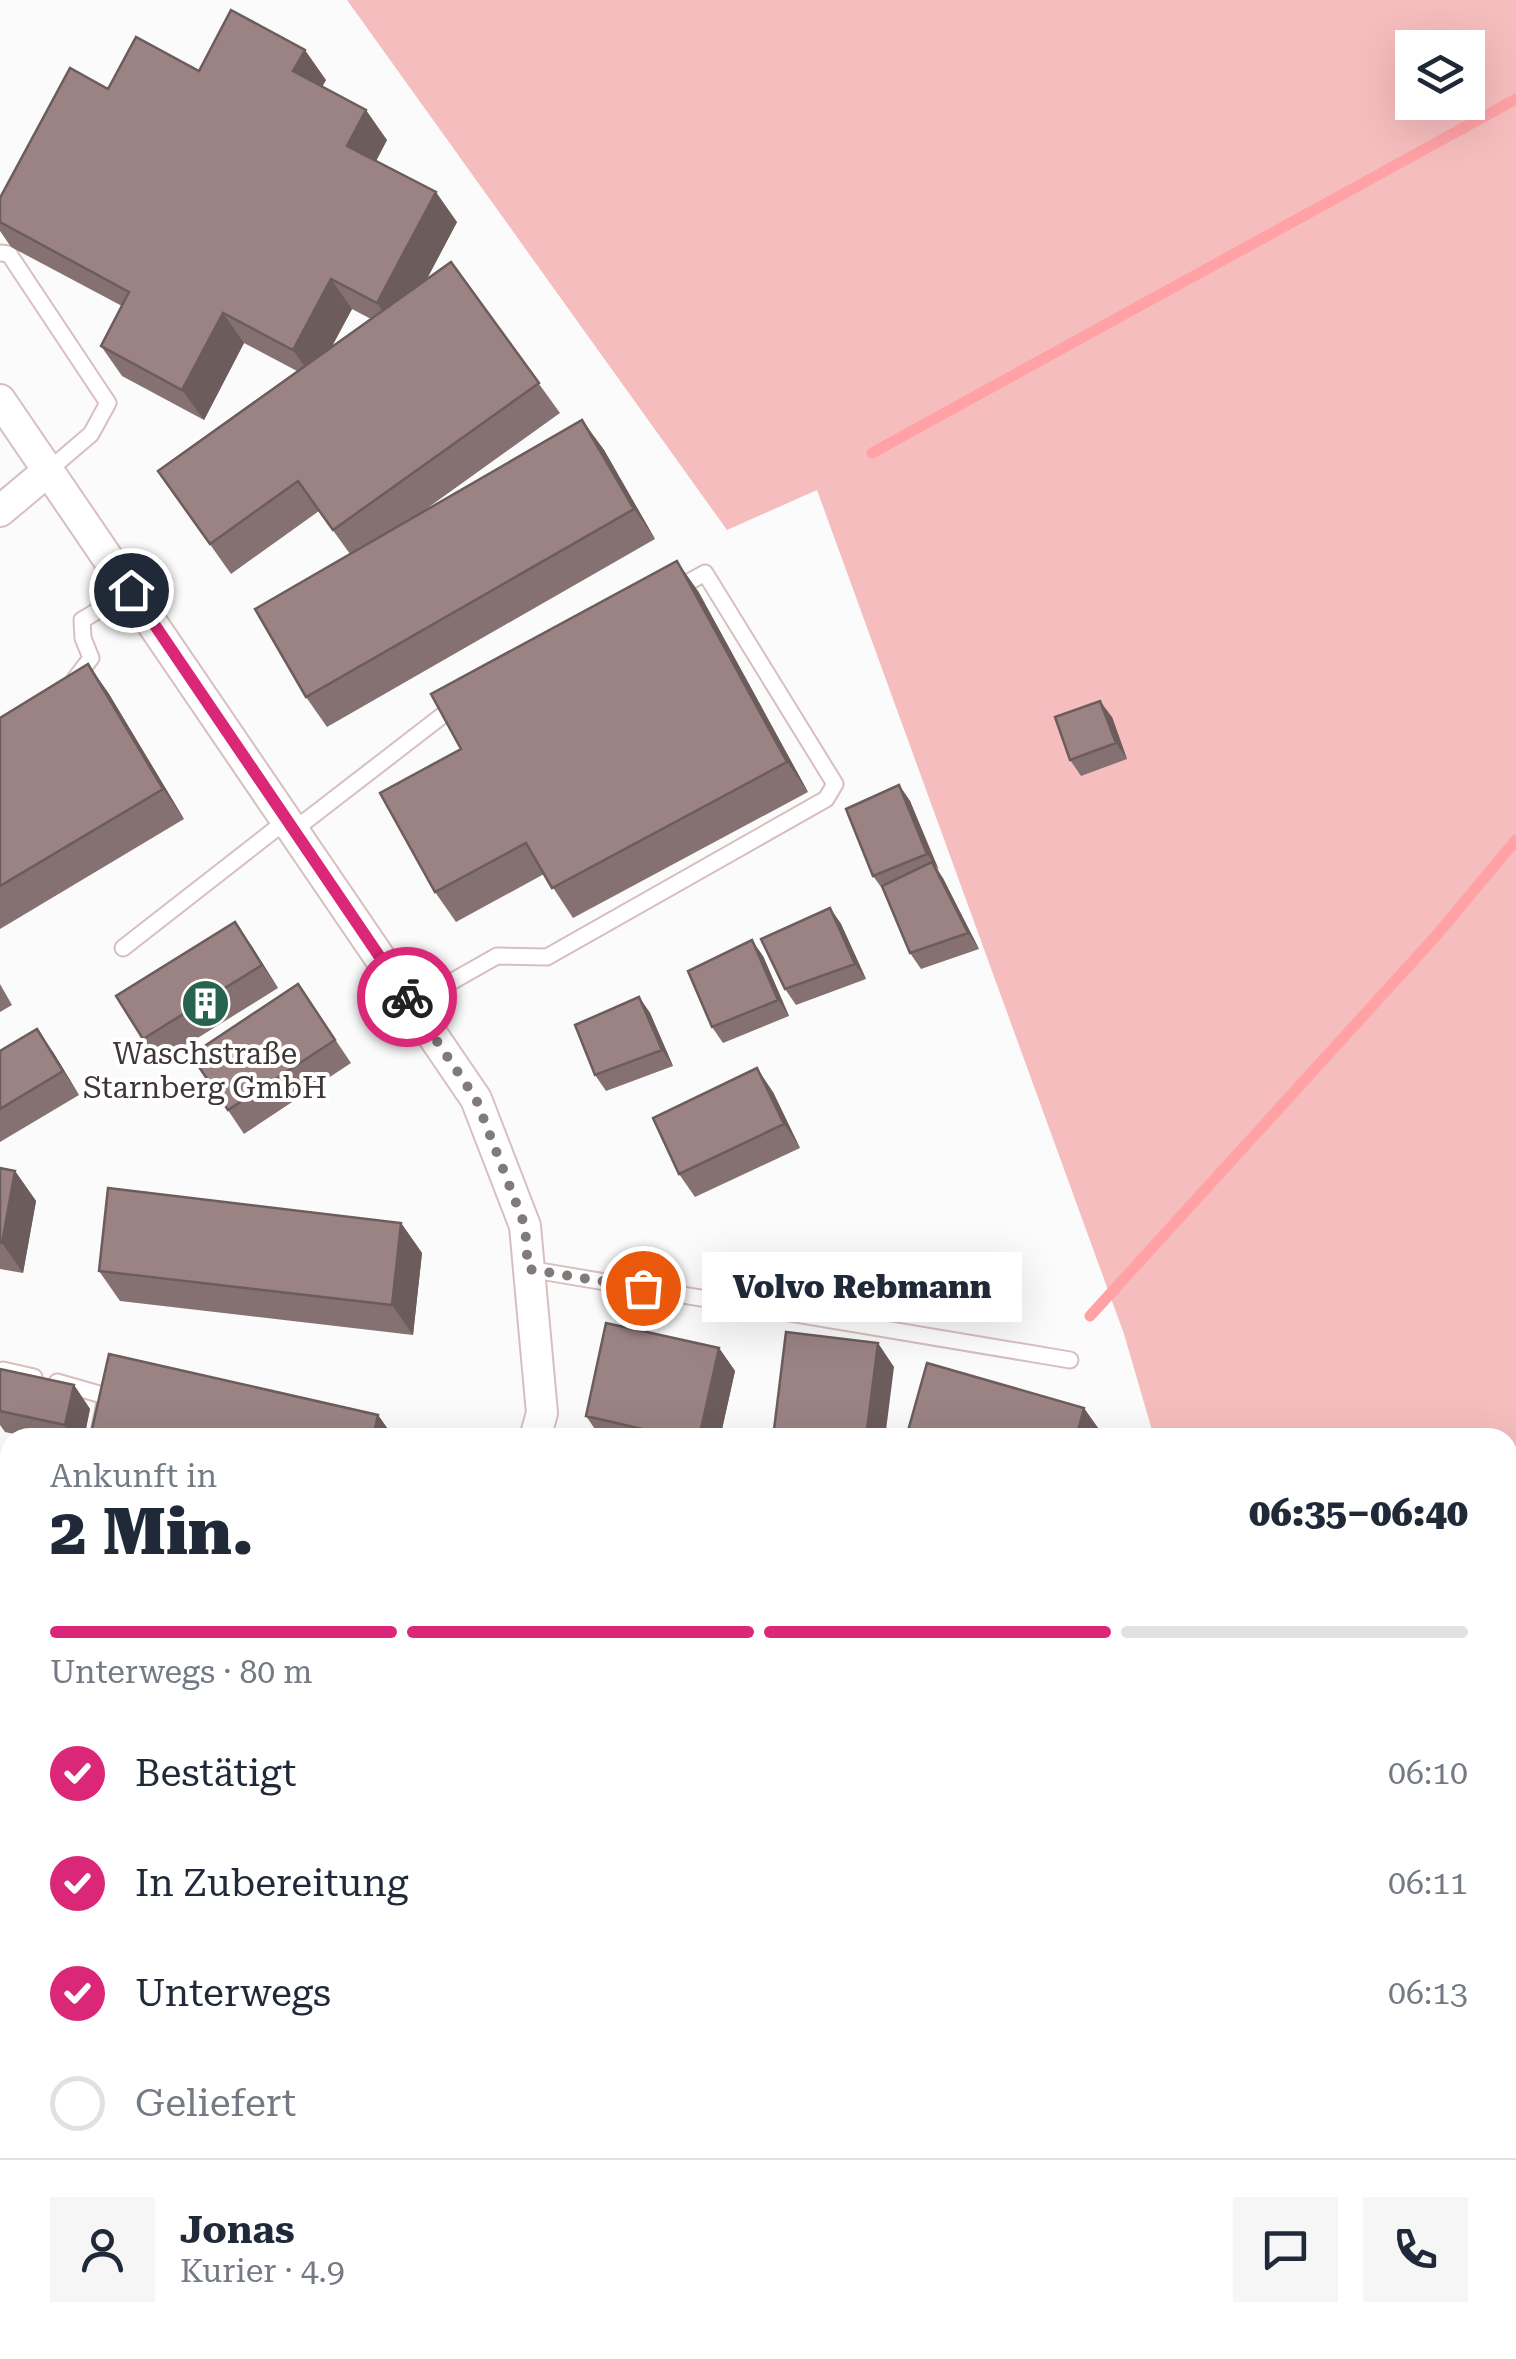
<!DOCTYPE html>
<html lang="de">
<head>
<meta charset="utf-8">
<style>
	:root { --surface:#fff; --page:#f6f6f7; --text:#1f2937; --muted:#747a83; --line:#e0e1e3; --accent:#db2777 }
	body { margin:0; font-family:"Roboto Serif",serif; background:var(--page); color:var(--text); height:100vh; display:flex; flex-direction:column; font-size:38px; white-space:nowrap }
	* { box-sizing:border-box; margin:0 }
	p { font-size:32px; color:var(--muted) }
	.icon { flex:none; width:55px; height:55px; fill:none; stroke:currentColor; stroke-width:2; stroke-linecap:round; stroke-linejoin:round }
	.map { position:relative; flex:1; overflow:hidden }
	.panel { position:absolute; left:0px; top:1428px; width:1518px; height:932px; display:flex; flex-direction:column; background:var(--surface); border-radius:30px 30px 0 0; box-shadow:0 10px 40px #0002 }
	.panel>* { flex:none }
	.tools { position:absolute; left:1395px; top:30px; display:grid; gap:20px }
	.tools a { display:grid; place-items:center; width:90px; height:90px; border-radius:0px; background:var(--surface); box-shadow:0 10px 40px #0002; font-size:50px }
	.pin { position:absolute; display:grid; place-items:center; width:85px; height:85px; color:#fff; margin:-42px; border:5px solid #fff; border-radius:50%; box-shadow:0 2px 10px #0007 }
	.courier { position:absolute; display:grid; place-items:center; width:100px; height:100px; margin:-50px; border:8px solid #db2777; border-radius:50%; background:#fff; color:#222; box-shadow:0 2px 12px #0007 }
	.bubble { position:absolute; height:70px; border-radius:0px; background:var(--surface); box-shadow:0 10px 40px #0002; font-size:32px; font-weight:800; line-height:70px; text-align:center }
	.head em { font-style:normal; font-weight:800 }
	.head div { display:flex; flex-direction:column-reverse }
	.head { display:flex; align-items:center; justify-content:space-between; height:170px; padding:0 50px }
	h1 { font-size:65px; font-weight:800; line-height:75px }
	.bar { display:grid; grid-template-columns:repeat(4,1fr); gap:15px 10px; align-content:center; height:120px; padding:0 50px }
	.bar i { height:12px; border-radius:8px; background:var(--line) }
	.bar .current { background:var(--accent) }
	.bar p { grid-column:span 4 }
	.line { display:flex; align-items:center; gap:25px; padding:0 50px; border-top:2px solid var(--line) }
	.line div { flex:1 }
	.round { display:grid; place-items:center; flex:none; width:105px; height:105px; border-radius:0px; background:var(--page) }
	ol { padding:0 50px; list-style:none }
	li { display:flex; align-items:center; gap:30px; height:110px }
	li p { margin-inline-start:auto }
	li .icon { padding:10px; border-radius:50%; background:var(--accent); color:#fff; stroke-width:4 }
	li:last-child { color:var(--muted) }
	li i { width:55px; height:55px; border:5px solid var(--line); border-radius:50% }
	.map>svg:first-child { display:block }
	.green { fill:#f6bdbe; fill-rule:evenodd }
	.water { fill:#ffa1a5 }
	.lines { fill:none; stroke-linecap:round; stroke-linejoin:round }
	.stream { stroke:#ffa1a5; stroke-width:11 }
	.lane-casing { stroke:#d8bfbf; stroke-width:19 }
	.street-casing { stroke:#d8bfbf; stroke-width:34 }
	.lane { stroke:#fff; stroke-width:15 }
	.street { stroke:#fff; stroke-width:30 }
	.wall { fill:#857172; fill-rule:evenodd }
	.shaded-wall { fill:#6c5c5c }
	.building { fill:#9b8384; stroke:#6c5c5c; stroke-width:2.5 }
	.done { stroke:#817a7b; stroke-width:10; stroke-dasharray:0 18 }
	.route { stroke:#db2777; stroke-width:12 }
	.labels { text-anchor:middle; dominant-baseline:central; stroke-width:8; stroke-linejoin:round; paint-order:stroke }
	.poi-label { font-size:30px; fill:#3f3536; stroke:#fff }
</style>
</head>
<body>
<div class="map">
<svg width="1516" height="2359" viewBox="0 0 1516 2359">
	<rect width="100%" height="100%" fill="#fbfbfb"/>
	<!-- green -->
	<path class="green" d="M 347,0 L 1516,0 L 1516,2359 L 653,2359 L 659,2350 L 1508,2350 L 1508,1438 L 1154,1437 L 1124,1334 L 817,490 L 727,530 ZM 1412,48 L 1468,48 L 1468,102 L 1412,102 Z"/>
	<!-- water -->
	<path class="water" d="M 1516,2029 L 1516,2114 L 1508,2118 L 1508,2036 Z
		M 1074,2350 L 1142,2350 L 1137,2359 L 1069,2359 Z"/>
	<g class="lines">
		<!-- stream -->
		<path class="stream" d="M 872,453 L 1516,99
			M 1090,1316 L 1435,937 L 1516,840"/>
		<defs>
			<path id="lane" d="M 0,253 L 9,254 L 108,403 L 91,434 L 49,470
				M 75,679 L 91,658 L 83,638 L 82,620 L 131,591
				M 294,830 L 456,705
				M 123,948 L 287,820
				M 412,1004 L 497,956 L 547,957 L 826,799 L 835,784 L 705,573 L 676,589
				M 528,1269 L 1070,1360
				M 57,1382 L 106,1396 L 98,1438
				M 0,1383 L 3,1370 L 34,1377
				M 0,2316 L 10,2319
				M 125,2350 L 165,2359"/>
			<path id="street" d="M 0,400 L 476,1099 L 525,1226 L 542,1413 L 535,1438
				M 0,511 L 49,470
				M 0,2253 L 10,2240"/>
		</defs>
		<!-- lane casing -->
		<use href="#lane" class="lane-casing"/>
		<!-- street casing -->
		<use href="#street" class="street-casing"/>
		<!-- lane -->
		<use href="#lane" class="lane"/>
		<!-- street -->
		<use href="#street" class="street"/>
	</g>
	<!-- wall -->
	<path class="wall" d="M 199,71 L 326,80 L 322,86 L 387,140 L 376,161 L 457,222 L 427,279 L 451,262 L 560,413 L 415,517 L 582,420 L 604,450 L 655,539 L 327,727 L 306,697 L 350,554 L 319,511 L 231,574 L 158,471 L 297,371 L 244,343 L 204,420 L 122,376 L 101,346 L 122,306 L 11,247 L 0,231 L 0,198 L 108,89 ZM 352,309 L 371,319 L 332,346 Z
		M 698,591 L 808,792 L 573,918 L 544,874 L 456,922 L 435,892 L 461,749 Z
		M 88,664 L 109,694 L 184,819 L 0,929 L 0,718 Z
		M 1112,717 L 1127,759 L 1081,776 L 1070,760 Z
		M 899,785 L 910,801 L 938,870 L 979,949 L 921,969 L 910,953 L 884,891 L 873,876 Z
		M 830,908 L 841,924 L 866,979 L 796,1005 L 785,989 Z
		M 251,945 L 278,988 L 159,1062 L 143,1039 Z
		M 763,956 L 789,1016 L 723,1043 L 712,1027 Z
		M 0,984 L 12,1005 L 0,1012 Z
		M 298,984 L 351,1063 L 244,1134 L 191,1055 Z
		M 639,997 L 650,1013 L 673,1066 L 606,1091 L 595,1075 Z
		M 0,1051 L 53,1052 L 79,1095 L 0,1142 Z
		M 773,1092 L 800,1148 L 695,1197 L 679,1174 Z
		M 0,1168 L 15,1171 L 36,1201 L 23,1273 L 0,1269 Z
		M 401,1223 L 422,1253 L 413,1335 L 120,1301 L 99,1271 Z
		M 719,1348 L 735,1371 L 720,1438 L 601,1438 L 586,1416 Z
		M 0,1369 L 74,1385 L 90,1409 L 84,1438 L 32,1438 L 5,1432 L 0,1425 Z
		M 378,1415 L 394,1438 L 98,1438 L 92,1429 Z
		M 160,2350 L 355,2350 L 354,2359 L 205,2359 Z
		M 408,2350 L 611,2350 L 605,2359 L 418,2359 L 414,2358 Z"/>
	<!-- shaded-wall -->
	<path class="shaded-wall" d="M 305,50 L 326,80 L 314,101 L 293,71 Z
		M 366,110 L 387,140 L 368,176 L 347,146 Z
		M 436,192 L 457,222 L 398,333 L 377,303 Z
		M 331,279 L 352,309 L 314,380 L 293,350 Z
		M 223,313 L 244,343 L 204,420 L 182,390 Z
		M 582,420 L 604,450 L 655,539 L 634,509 Z
		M 677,561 L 698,591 L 808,792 L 787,762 Z
		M 88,664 L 109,694 L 184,819 L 163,789 Z
		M 1100,701 L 1112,717 L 1127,759 L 1116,743 Z
		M 899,785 L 910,801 L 939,870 L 927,854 Z
		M 932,862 L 943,878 L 979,949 L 968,933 Z
		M 830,908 L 841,924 L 866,979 L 855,964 Z
		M 235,922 L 251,945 L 278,988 L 262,965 Z
		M 752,940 L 763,956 L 789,1016 L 778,1000 Z
		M 639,997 L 650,1013 L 673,1066 L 662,1050 Z
		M 37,1029 L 53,1052 L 79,1095 L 63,1071 Z
		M 757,1068 L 773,1092 L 800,1148 L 784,1124 Z
		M 15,1171 L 36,1201 L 23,1273 L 2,1243 Z
		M 401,1223 L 422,1253 L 413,1335 L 392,1305 Z
		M 878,1343 L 894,1367 L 885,1438 L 866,1438 Z
		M 719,1348 L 735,1371 L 720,1438 L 699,1438 Z
		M 74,1385 L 90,1409 L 84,1438 L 74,1438 L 65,1425 Z
		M 1084,1408 L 1101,1432 L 1099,1438 L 1076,1438 Z
		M 378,1415 L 394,1438 L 373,1438 Z
		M 329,2350 L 355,2350 L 354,2359 L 328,2359 Z
		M 579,2350 L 611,2350 L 605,2359 L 574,2359 Z"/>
	<!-- building -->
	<path class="building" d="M 231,10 L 305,50 L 293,71 L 366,110 L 347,146 L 436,192 L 377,303 L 331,279 L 293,350 L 223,313 L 182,390 L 101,346 L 129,292 L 0,222 L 0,198 L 70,68 L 108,89 L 136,37 L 199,71 Z
		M 451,262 L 539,383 L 333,530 L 298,481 L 210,544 L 158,471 Z
		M 582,420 L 634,509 L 306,697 L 255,609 Z
		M 677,561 L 787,762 L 552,888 L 526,843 L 435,892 L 380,793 L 461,749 L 431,694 Z
		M 88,664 L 163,789 L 0,886 L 0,718 Z
		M 1100,701 L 1116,743 L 1070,760 L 1055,717 Z
		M 899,785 L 927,854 L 873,876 L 846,809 Z
		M 932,862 L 968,933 L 910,953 L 882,886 Z
		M 830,908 L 855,964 L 785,989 L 761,939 Z
		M 235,922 L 262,965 L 143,1039 L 116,996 Z
		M 752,940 L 778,1000 L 712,1027 L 688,971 Z
		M 298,984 L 335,1040 L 228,1110 L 191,1055 Z
		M 639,997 L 662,1050 L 595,1075 L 575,1025 Z
		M 37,1029 L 63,1071 L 0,1109 L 0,1051 Z
		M 757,1068 L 784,1124 L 679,1174 L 653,1118 Z
		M 0,1168 L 15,1171 L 2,1243 L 0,1243 Z
		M 108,1188 L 401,1223 L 392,1305 L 99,1271 Z
		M 606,1323 L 719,1348 L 699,1438 L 681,1438 L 586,1416 Z
		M 786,1332 L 878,1343 L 866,1438 L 773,1438 Z
		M 109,1354 L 378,1415 L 373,1438 L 127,1438 L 92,1429 Z
		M 927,1363 L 1084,1408 L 1076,1438 L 906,1438 Z
		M 0,1369 L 74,1385 L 65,1425 L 0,1411 Z
		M 289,2350 L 329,2350 L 327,2358 Z
		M 465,2350 L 579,2350 L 574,2359 L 506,2359 Z"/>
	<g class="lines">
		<!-- done -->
		<path class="done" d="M 407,997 L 476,1099 L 525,1226 L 528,1269 L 643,1288"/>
		<!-- route -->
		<path class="route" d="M 131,590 L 407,997"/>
	</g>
	<!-- icons -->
	<defs>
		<symbol id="building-disc" viewBox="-11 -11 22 22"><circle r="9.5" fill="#27634e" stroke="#fff"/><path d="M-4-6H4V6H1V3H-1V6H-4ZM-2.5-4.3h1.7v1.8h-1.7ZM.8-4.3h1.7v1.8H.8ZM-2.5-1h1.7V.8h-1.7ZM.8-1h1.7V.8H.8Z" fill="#fff"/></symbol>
	</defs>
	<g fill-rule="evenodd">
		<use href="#building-disc" x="178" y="976" width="55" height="55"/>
	</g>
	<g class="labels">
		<!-- poi labels -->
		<g class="poi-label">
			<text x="205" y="1053">Waschstraße<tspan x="205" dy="34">Starnberg GmbH</tspan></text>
		</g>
	</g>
</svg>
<div class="tools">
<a><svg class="icon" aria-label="layers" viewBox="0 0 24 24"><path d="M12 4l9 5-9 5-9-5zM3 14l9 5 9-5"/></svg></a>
</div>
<div class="pin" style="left:643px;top:1288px;background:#ea580c"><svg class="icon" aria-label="bag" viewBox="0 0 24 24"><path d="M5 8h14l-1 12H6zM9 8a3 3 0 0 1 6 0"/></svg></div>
<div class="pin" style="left:131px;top:590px;background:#1f2937"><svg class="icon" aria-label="home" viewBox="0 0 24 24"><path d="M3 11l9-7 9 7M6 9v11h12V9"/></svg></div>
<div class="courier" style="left:407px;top:997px"><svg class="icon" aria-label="bike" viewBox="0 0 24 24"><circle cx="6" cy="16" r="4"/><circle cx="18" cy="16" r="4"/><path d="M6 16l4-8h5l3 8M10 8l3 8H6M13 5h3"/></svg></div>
<div class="bubble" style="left:702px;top:1252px;width:320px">Volvo Rebmann</div>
<section class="panel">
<div class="head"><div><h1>2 Min.</h1><p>Ankunft in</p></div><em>06:35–06:40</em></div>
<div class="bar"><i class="current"></i><i class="current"></i><i class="current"></i><i></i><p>Unterwegs · 80 m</p></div>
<ol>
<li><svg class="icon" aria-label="check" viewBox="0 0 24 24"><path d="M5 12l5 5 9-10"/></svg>Bestätigt<p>06:10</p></li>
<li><svg class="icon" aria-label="check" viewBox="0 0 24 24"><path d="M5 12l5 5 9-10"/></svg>In Zubereitung<p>06:11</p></li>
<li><svg class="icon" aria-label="check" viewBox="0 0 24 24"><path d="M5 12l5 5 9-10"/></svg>Unterwegs<p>06:13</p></li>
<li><i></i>Geliefert</li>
</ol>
<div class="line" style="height:180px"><a class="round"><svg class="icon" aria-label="person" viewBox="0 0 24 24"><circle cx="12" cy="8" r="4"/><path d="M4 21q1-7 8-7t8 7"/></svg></a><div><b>Jonas</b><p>Kurier · 4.9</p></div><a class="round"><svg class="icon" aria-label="chat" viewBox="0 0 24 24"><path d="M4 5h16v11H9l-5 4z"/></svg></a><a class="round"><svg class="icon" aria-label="phone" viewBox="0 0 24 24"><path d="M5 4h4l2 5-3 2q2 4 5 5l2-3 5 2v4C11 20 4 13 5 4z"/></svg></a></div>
</section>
</div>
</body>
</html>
